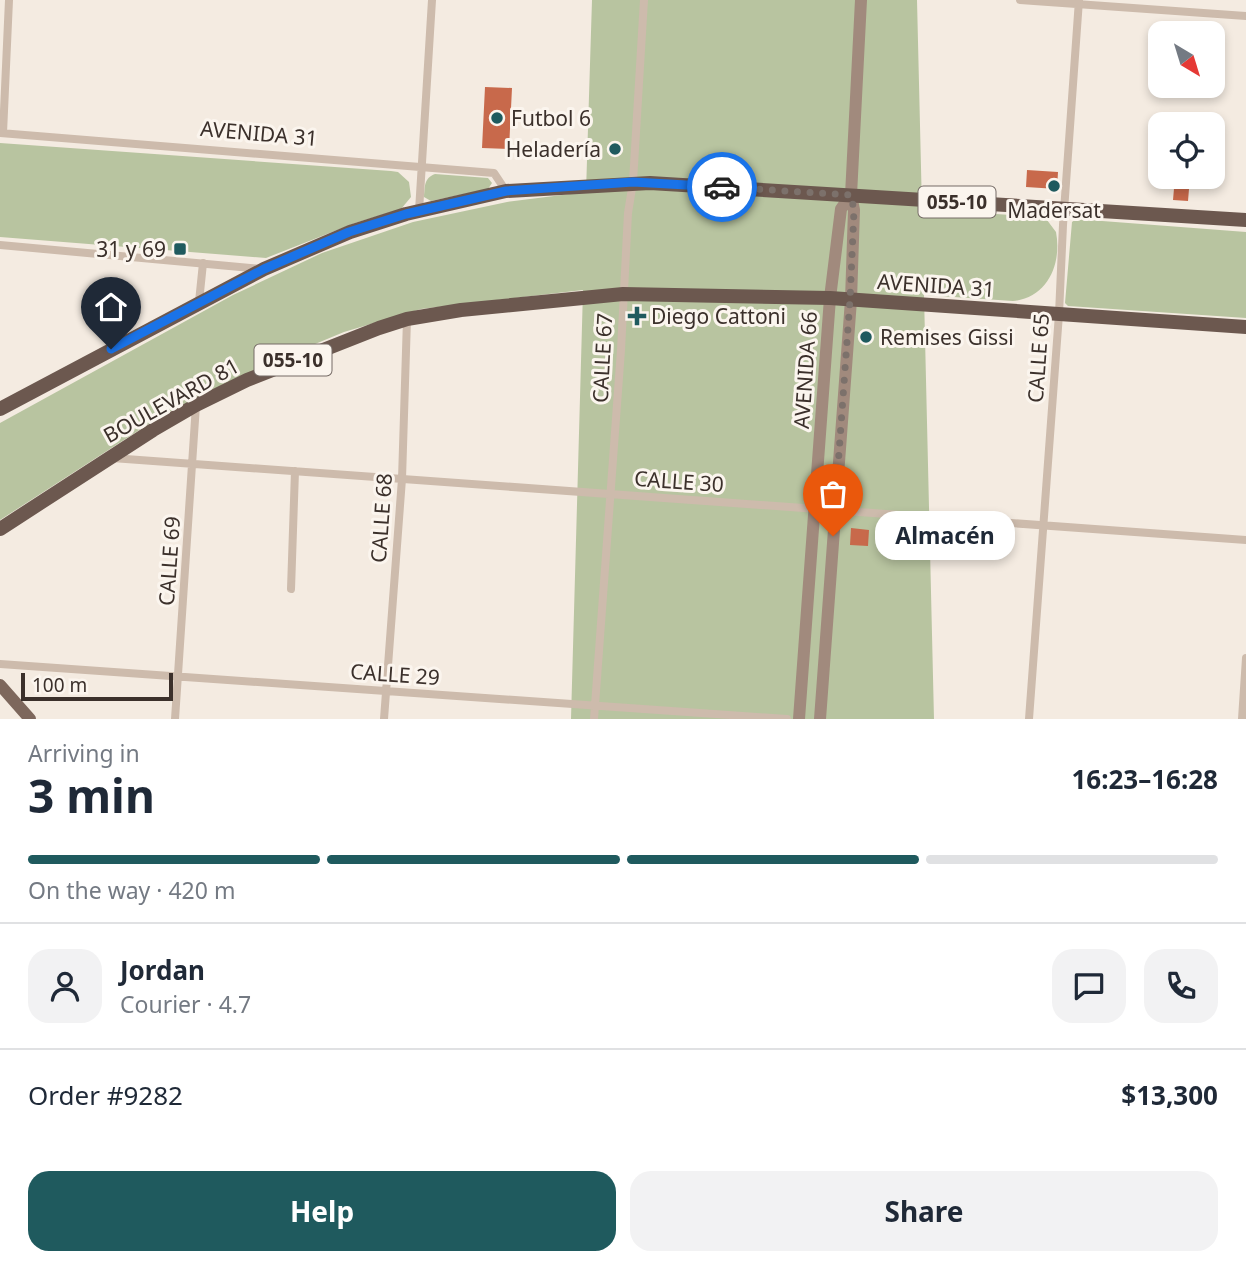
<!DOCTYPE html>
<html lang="en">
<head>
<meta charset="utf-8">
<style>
	:root { --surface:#fff; --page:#f2f2f3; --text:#1f2937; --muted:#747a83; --line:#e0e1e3; --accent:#1f5a5e }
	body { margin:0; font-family:"Noto Sans",sans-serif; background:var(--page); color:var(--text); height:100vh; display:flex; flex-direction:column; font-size:26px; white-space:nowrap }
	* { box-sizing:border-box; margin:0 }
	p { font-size:23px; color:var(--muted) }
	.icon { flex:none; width:38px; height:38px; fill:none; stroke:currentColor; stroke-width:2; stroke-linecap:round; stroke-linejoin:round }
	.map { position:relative; height:719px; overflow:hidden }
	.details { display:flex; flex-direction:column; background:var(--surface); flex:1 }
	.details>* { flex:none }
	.needle { width:46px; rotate:142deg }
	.controls { position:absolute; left:1148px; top:21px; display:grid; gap:14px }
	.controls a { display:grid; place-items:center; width:77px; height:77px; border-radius:14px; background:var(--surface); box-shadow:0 4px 10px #0003; font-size:35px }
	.scale { position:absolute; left:21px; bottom:18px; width:152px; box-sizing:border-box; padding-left:7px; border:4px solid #3b302b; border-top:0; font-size:19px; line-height:24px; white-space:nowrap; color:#3b302b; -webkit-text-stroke:5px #fbf5ee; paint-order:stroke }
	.pin { position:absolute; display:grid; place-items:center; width:60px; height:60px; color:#fff; margin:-72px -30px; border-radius:50% 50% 50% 0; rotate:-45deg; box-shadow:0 0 7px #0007 }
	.pin .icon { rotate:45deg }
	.courier { position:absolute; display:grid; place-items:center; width:70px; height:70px; margin:-35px; border:5px solid #1a73e8; border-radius:50%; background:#fff; color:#222; box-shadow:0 2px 9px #0007 }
	.bubble { position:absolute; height:49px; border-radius:21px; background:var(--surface); box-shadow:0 4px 10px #0003; font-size:23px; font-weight:700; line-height:49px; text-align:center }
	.head em { font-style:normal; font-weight:700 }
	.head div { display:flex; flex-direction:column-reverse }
	.head { display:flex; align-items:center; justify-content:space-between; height:119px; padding:0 28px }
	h1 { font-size:46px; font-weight:700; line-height:52px }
	.bar { display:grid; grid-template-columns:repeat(4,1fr); gap:10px 7px; align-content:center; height:84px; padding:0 28px }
	.bar i { height:9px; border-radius:5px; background:var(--line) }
	.bar .active { background:var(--accent) }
	.bar p { grid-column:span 4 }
	.line { display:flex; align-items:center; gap:18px; padding:0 28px; border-top:2px solid var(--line) }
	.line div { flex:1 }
	.round { display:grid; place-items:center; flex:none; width:74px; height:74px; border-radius:21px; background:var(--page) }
	.primary-button { display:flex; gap:14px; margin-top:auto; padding:14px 28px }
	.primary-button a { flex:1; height:80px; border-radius:21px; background:var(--accent); color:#fff; font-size:28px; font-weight:700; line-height:80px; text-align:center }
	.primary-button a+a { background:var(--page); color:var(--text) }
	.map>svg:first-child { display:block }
	.green { fill:#b8c4a0 }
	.building { fill:#c8694b }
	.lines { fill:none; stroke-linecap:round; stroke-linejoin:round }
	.minor { stroke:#cdbbac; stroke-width:8 }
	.secondary { stroke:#a18a7d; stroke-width:12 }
	.primary { stroke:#7d675c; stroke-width:12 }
	.trunk { stroke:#6c584f; stroke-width:14 }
	.done { stroke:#7c716b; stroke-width:7; stroke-dasharray:0 12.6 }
	.route { stroke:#1a73e8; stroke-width:9 }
	.poi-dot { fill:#1f5a5e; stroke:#fbf5ee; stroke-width:2.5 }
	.labels { text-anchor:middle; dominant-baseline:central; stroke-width:6; stroke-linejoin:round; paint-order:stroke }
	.shield { fill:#fbf5ee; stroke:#756b66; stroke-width:2 }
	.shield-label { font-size:19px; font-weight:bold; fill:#3b302b }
	.poi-label { font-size:21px; fill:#3b302b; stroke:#fbf5ee; text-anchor:start }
	.street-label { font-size:21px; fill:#3b302b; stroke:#fbf5ee }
</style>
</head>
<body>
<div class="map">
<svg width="1246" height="719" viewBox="0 0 1246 719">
	<rect width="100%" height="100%" fill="#f4ebe1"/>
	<!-- green -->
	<path class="green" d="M 592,0 L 917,0 L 922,209 L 1039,217 L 1047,220 L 1056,232 C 1062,263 1048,298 1013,301 L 924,295 L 934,719 L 571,719 L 583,290 L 421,309 L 344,332 L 267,364 L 161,416 L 0,520 L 0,423 L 233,295 L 322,253 L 413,222 L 507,202 L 586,192 Z
		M 0,143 L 391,171 L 398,172 L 409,182 L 411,197 L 401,209 L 355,223 L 266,258 L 0,237 Z
		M 435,174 L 488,178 L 492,183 L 488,189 L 431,201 L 424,197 C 425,186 424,178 435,174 Z
		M 1076,219 L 1246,232 L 1246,318 L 1068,306 L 1065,303 L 1072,222 Z"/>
	<!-- building -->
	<path class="building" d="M 485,87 L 512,88 L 509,149 L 482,148 Z
		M 1027,170 L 1058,172 L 1057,189 L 1026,187 Z
		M 1175,177 L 1190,177 L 1188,201 L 1173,200 Z
		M 851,528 L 869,530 L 868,546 L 850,545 Z"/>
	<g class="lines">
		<!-- minor -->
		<path class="minor" d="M 1020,0 L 1246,16
			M 0,133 L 494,173 L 506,191
			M 3,133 L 9,0
			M 419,211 L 432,0
			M 0,245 L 262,269
			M 199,302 L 203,263
			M 112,458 L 1246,540
			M 291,589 L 295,471
			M 0,664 L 787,719
			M 175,719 L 196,405
			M 384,719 L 402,479 L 407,319
			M 594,719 L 621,350 L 628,213 L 633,182 L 644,0
			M 1029,719 L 1059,314 L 1063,225 L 1079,0
			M 1242,719 L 1246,658"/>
		<!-- secondary -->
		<path class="secondary" d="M 799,719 L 830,298 L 841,209 L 851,195
			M 820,719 L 851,300 L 854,210 L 851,195 L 861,0"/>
		<!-- primary -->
		<path class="primary" d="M 0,685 L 30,719"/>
		<!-- trunk -->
		<path class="trunk" d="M 0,409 L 264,269 L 350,232 L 406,214 L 506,191 L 650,183 L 1246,220
			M 0,529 L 153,430 L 196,405 L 247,380 L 379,328 L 407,319 L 461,310 L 623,294 L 830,298 L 1246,327"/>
	</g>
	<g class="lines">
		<!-- done -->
		<path class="done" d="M 722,187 L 851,195 L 854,210 L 850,300 L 833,536"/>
		<!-- route -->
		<path class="route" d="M 111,349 L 264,269 L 349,232 L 406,214 L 506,191 L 633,182 L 722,187"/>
	</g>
	<!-- markers -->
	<g class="poi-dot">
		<circle cx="497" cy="118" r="7"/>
		<circle cx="615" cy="149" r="7"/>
		<circle cx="1054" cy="186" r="7"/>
		<rect x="173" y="242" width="14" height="14" rx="3.5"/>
		<path d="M633.5 305.5h7v7h7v7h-7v7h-7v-7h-7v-7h7z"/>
		<circle cx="866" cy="337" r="7"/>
	</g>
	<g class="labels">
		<!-- shield labels -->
		<g class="shield">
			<rect x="918.5" y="186.5" width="77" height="31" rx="5"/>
			<rect x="254.5" y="344.5" width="77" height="31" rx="5"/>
		</g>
		<g class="shield-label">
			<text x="957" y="202">055-10</text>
			<text x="293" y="360">055-10</text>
		</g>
		<!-- poi labels -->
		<g class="poi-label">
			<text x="511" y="118">Futbol 6</text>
			<text x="601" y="149" text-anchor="end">Heladería</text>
			<text x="1054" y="210" text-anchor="middle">Madersat</text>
			<text x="166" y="249" text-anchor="end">31 y 69</text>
			<text x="651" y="316">Diego Cattoni</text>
			<text x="880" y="337">Remises Gissi</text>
		</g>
		<!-- street labels -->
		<g class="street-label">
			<text transform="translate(259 133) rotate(5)">AVENIDA 31</text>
			<text transform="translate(936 285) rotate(4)">AVENIDA 31</text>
			<text transform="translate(602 358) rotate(-87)">CALLE 67</text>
			<text transform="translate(1038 358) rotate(-86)">CALLE 65</text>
			<text transform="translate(805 370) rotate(-86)">AVENIDA 66</text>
			<text transform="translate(171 400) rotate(-29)">BOULEVARD 81</text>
			<text transform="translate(679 481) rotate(4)">CALLE 30</text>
			<text transform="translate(381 518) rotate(-86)">CALLE 68</text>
			<text transform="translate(169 561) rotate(-86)">CALLE 69</text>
			<text transform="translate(395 674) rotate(4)">CALLE 29</text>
		</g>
	</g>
</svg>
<div class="controls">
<a><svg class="needle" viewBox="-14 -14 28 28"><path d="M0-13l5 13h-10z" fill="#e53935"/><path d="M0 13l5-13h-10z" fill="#747a83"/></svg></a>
<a><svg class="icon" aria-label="locate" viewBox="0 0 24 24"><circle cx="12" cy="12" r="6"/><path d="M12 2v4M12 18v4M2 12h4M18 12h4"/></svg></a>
</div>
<div class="scale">100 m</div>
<div class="pin" style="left:833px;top:536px;background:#ea580c"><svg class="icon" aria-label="bag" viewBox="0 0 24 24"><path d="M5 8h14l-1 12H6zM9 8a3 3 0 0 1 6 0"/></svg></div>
<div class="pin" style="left:111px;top:349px;background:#1f2937"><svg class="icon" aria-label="home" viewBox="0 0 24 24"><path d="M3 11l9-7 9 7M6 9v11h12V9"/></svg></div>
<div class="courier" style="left:722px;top:187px"><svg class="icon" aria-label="car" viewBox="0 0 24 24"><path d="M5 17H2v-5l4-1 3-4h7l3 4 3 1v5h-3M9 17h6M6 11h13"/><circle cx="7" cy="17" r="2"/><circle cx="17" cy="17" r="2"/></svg></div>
<div class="bubble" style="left:875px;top:511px;width:140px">Almacén</div>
</div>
<section class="details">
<div class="head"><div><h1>3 min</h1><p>Arriving in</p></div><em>16:23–16:28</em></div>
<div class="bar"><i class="active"></i><i class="active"></i><i class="active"></i><i></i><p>On the way · 420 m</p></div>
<div class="line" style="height:126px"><a class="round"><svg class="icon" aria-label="person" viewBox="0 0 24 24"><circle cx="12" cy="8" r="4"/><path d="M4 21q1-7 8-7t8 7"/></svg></a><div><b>Jordan</b><p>Courier · 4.7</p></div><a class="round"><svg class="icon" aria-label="chat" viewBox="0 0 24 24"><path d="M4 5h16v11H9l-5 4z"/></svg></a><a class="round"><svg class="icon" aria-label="phone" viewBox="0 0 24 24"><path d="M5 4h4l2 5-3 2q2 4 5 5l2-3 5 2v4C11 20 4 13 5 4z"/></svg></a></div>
<div class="line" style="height:91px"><div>Order #9282</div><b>$13,300</b></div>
<div class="primary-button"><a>Help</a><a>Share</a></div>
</section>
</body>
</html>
